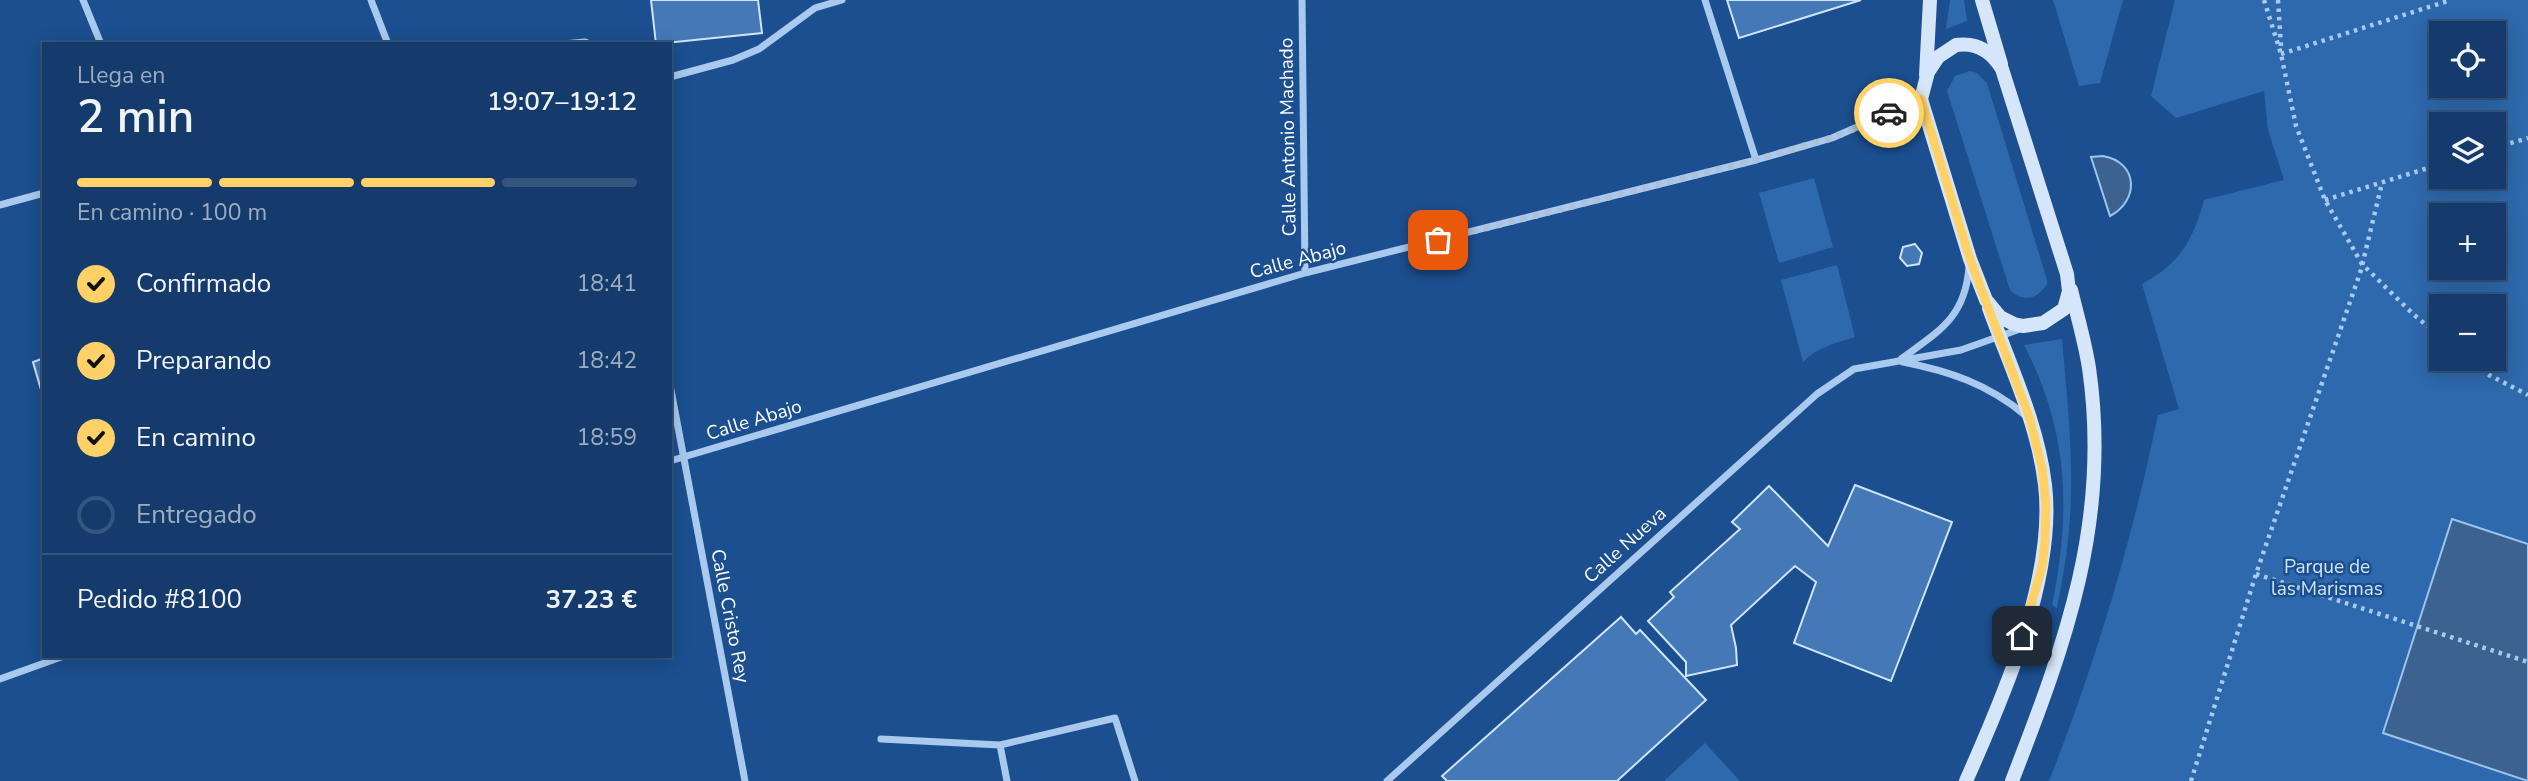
<!DOCTYPE html>
<html lang="es">
<head>
<meta charset="utf-8">
<style>
	:root { --surface:#143b6b; --page:#214673; --text:#f1f3f6; --muted:#9dadc1; --line:#33557e; --accent:#ffd166 }
	body { margin:0; font-family:"Nunito Sans",sans-serif; background:var(--page); color:var(--text); height:100vh; display:flex; flex-direction:column; font-size:26px; white-space:nowrap }
	* { box-sizing:border-box; margin:0 }
	p { font-size:23px; color:var(--muted) }
	.icon { flex:none; width:38px; height:38px; fill:none; stroke:currentColor; stroke-width:2; stroke-linecap:round; stroke-linejoin:round }
	.map { position:relative; flex:1; overflow:hidden }
	.sheet { position:absolute; left:42px; top:42px; width:630px; height:616px; display:flex; flex-direction:column; background:var(--surface); border-radius:0px; box-shadow:0 4px 18px #0003,0 0 0 2px var(--line) }
	.sheet>* { flex:none }
	.tools { position:absolute; left:2429px; top:21px; display:grid; gap:14px }
	.tools a { display:grid; place-items:center; width:77px; height:77px; border-radius:0px; background:var(--surface); box-shadow:0 4px 18px #0003,0 0 0 2px var(--line); font-size:35px }
	.pin { position:absolute; display:grid; place-items:center; width:60px; height:60px; color:#fff; margin:-30px; border-radius:14px; box-shadow:0 4px 10px #0006 }
	.courier { position:absolute; display:grid; place-items:center; width:70px; height:70px; margin:-35px; border:5px solid #ffd166; border-radius:50%; background:#fff; color:#222; box-shadow:0 2px 9px #0007 }
	.summary em { font-style:normal; font-weight:600 }
	.summary div { display:flex; flex-direction:column-reverse }
	.summary { display:flex; align-items:center; justify-content:space-between; height:119px; padding:0 35px }
	h1 { font-size:46px; font-weight:600; line-height:52px }
	.bar { display:grid; grid-template-columns:repeat(4,1fr); gap:10px 7px; align-content:center; height:84px; padding:0 35px }
	.bar i { height:9px; border-radius:5px; background:var(--line) }
	.bar .current { background:var(--accent) }
	.bar p { grid-column:span 4 }
	.line { display:flex; align-items:center; gap:18px; padding:0 35px; border-top:2px solid var(--line) }
	.line div { flex:1 }
	ol { padding:0 35px; list-style:none }
	li { display:flex; align-items:center; gap:21px; height:77px }
	li p { margin-inline-start:auto }
	li .icon { padding:7px; border-radius:50%; background:var(--accent); color:#111; stroke-width:4 }
	li:last-child { color:var(--muted) }
	li i { width:38px; height:38px; border:4px solid var(--line); border-radius:50% }
	.map>svg:first-child { display:block }
	.green { fill:#2e69ad; fill-rule:evenodd }
	.water { fill:#3c6290; stroke:#9cc4f0; stroke-width:2 }
	.building { fill:#4478b7; stroke:#cfe3fa; stroke-width:2 }
	.lines { fill:none; stroke-linecap:round; stroke-linejoin:round }
	.path { stroke:#a9c9ee; stroke-width:4.5; stroke-dasharray:3.5 5; stroke-linecap:butt }
	.street { stroke:#a9c9ee; stroke-width:7 }
	.secondary { stroke:#d6e6fa; stroke-width:14 }
	.done { stroke:#afc1d8; stroke-width:7; stroke-dasharray:0 12.6 }
	.route { stroke:#ffd166; stroke-width:9 }
	.labels { text-anchor:middle; dominant-baseline:central; stroke-width:5; stroke-linejoin:round; paint-order:stroke }
	.street-label { font-size:19px; fill:#fff; stroke:#1b4f8f }
	.park-label { font-size:19px; fill:#cfe3fa; stroke:#1b4f8f }
</style>
</head>
<body>
<div class="map">
<svg width="2528" height="781" viewBox="0 0 2528 781">
	<rect width="100%" height="100%" fill="#1b4f8f"/>
	<!-- green -->
	<path class="green" d="M 1950,0 L 1964,0 L 1967,21 L 1946,29 Z
		M 2053,0 L 2123,0 L 2100,83 L 2079,86 Z
		M 2175,0 L 2528,0 L 2528,781 L 2049,781 C 2096,662 2132,540 2158,415 L 2179,409 L 2142,284 C 2179,264 2193,241 2204,200 L 2284,180 L 2268,130 L 2264,91 L 2176,118 L 2151,96 ZM 2441,33 L 2494,33 L 2494,86 L 2441,86 ZM 2441,124 L 2494,124 L 2494,177 L 2441,177 ZM 2441,215 L 2494,215 L 2494,268 L 2441,268 ZM 2441,306 L 2494,306 L 2494,359 L 2441,359 Z
		M 1970,71 L 1977,73 L 1987,83 L 2047,280 L 2047,284 C 2038,299 2023,303 2010,290 L 1947,91 L 1955,76 Z
		M 1814,178 L 1833,247 L 1779,263 L 1759,193 Z
		M 1837,265 L 1855,337 C 1836,343 1818,347 1803,362 L 1781,280 Z
		M 2062,339 C 2067,397 2074,458 2070,517 C 2068,548 2063,578 2057,608 L 2052,605 C 2071,512 2069,432 2024,345 Z
		M 1705,743 L 1740,781 L 1664,781 Z"/>
	<!-- water -->
	<path class="water" d="M 2103,156 C 2138,162 2140,200 2110,216 L 2091,157 Z
		M 2452,519 L 2528,544 L 2528,781 L 2383,733 Z"/>
	<!-- building -->
	<path class="building" d="M 651,0 L 758,0 L 762,33 L 656,44 Z
		M 1727,0 L 1861,0 L 1739,38 Z
		M 1915,244 L 1922,253 L 1919,264 L 1907,266 L 1900,258 L 1903,247 Z
		M 44,358 L 44,400 L 33,362 Z
		M 1855,485 L 1952,522 L 1891,681 L 1794,643 L 1816,582 L 1795,566 L 1731,625 L 1736,648 L 1737,665 L 1686,676 L 1686,662 L 1648,621 L 1674,597 L 1670,592 L 1740,529 L 1732,522 L 1769,486 L 1828,546 Z
		M 1621,617 L 1636,634 L 1640,630 L 1706,700 L 1617,781 L 1447,781 L 1442,776 Z"/>
	<g class="lines">
		<!-- path -->
		<path class="path" d="M 2264,0 L 2281,54 L 2296,126 L 2325,200 L 2362,264 L 2413,314 L 2441,337
			M 2278,0 L 2281,46
			M 2281,54 L 2451,0
			M 2494,148 L 2528,138
			M 2325,200 L 2441,164
			M 2468,359 L 2489,375 L 2528,395
			M 2256,574 L 2528,662
			M 2191,781 L 2256,574 L 2361,270 L 2382,183"/>
		<!-- street -->
		<path class="street" d="M 83,0 L 101,44
			M 371,0 L 388,44
			M 1302,0 L 1305,273
			M 1705,0 L 1756,160
			M 563,44 L 585,42 L 590,44
			M 670,77 L 733,60 L 759,49 L 815,8 L 842,0
			M 0,205 L 44,193
			M 1901,359 C 1939,331 1965,318 1969,267
			M 1903,362 C 1949,371 1988,384 2025,415
			M 670,385 L 745,781
			M 670,461 L 1305,273 L 1756,160 L 1832,138 L 1921,99
			M 0,679 L 64,656
			M 881,739 L 1000,745 L 1115,718 L 1135,781
			M 1000,745 L 1007,781
			M 1387,781 L 1817,394 L 1854,369 L 1961,350 L 2023,328"/>
		<!-- secondary -->
		<path class="secondary" d="M 1982,0 L 2001,64
			M 1956,45 C 1977,42 1992,52 2002,69 L 2067,274 L 2069,291 L 2064,309 L 2043,323 L 2023,326 L 2014,324 L 2000,317 L 1986,300 L 1970,259 L 1921,99 L 1928,72 L 1938,57 Z
			M 1926,75 L 1930,0
			M 1966,781 C 2003,698 2056,577 2045,485 C 2038,424 2010,366 1989,308
			M 2012,781 C 2066,642 2111,520 2089,368 C 2085,342 2077,315 2071,290"/>
	</g>
	<g class="lines">
		<!-- done -->
		<path class="done" d="M 1438,240 L 1756,160 L 1832,138 L 1889,113"/>
		<!-- route -->
		<path class="route" d="M 1889,113 L 1921,99 L 1970,259 L 2030,419 L 2042,468 L 2046,505 L 2045,540 L 2042,567 L 2022,636"/>
	</g>
	<g class="labels">
		<!-- street labels -->
		<g class="street-label">
			<text transform="translate(1288 137) rotate(-91)">Calle Antonio Machado</text>
			<text transform="translate(1298 260) rotate(-15)">Calle Abajo</text>
			<text transform="translate(754 420) rotate(-17)">Calle Abajo</text>
			<text transform="translate(1625 545) rotate(-42)">Calle Nueva</text>
			<text transform="translate(730 616) rotate(79)">Calle Cristo Rey</text>
		</g>
		<!-- park labels -->
		<g class="park-label">
			<text x="2327" y="567">Parque de<tspan x="2327" dy="22">las Marismas</tspan></text>
		</g>
	</g>
</svg>
<div class="tools">
<a><svg class="icon" aria-label="locate" viewBox="0 0 24 24"><circle cx="12" cy="12" r="6"/><path d="M12 2v4M12 18v4M2 12h4M18 12h4"/></svg></a>
<a><svg class="icon" aria-label="layers" viewBox="0 0 24 24"><path d="M12 4l9 5-9 5-9-5zM3 14l9 5 9-5"/></svg></a>
<a>+</a>
<a>−</a>
</div>
<div class="pin" style="left:1438px;top:240px;background:#ea580c"><svg class="icon" aria-label="bag" viewBox="0 0 24 24"><path d="M5 8h14l-1 12H6zM9 8a3 3 0 0 1 6 0"/></svg></div>
<div class="pin" style="left:2022px;top:636px;background:#1f2937"><svg class="icon" aria-label="home" viewBox="0 0 24 24"><path d="M3 11l9-7 9 7M6 9v11h12V9"/></svg></div>
<div class="courier" style="left:1889px;top:113px"><svg class="icon" aria-label="car" viewBox="0 0 24 24"><path d="M5 17H2v-5l4-1 3-4h7l3 4 3 1v5h-3M9 17h6M6 11h13"/><circle cx="7" cy="17" r="2"/><circle cx="17" cy="17" r="2"/></svg></div>
<section class="sheet">
<div class="summary"><div><h1>2 min</h1><p>Llega en</p></div><em>19:07–19:12</em></div>
<div class="bar"><i class="current"></i><i class="current"></i><i class="current"></i><i></i><p>En camino · 100 m</p></div>
<ol>
<li><svg class="icon" aria-label="check" viewBox="0 0 24 24"><path d="M5 12l5 5 9-10"/></svg>Confirmado<p>18:41</p></li>
<li><svg class="icon" aria-label="check" viewBox="0 0 24 24"><path d="M5 12l5 5 9-10"/></svg>Preparando<p>18:42</p></li>
<li><svg class="icon" aria-label="check" viewBox="0 0 24 24"><path d="M5 12l5 5 9-10"/></svg>En camino<p>18:59</p></li>
<li><i></i>Entregado</li>
</ol>
<div class="line" style="height:91px"><div>Pedido #8100</div><b>37.23 €</b></div>
</section>
</div>
</body>
</html>
